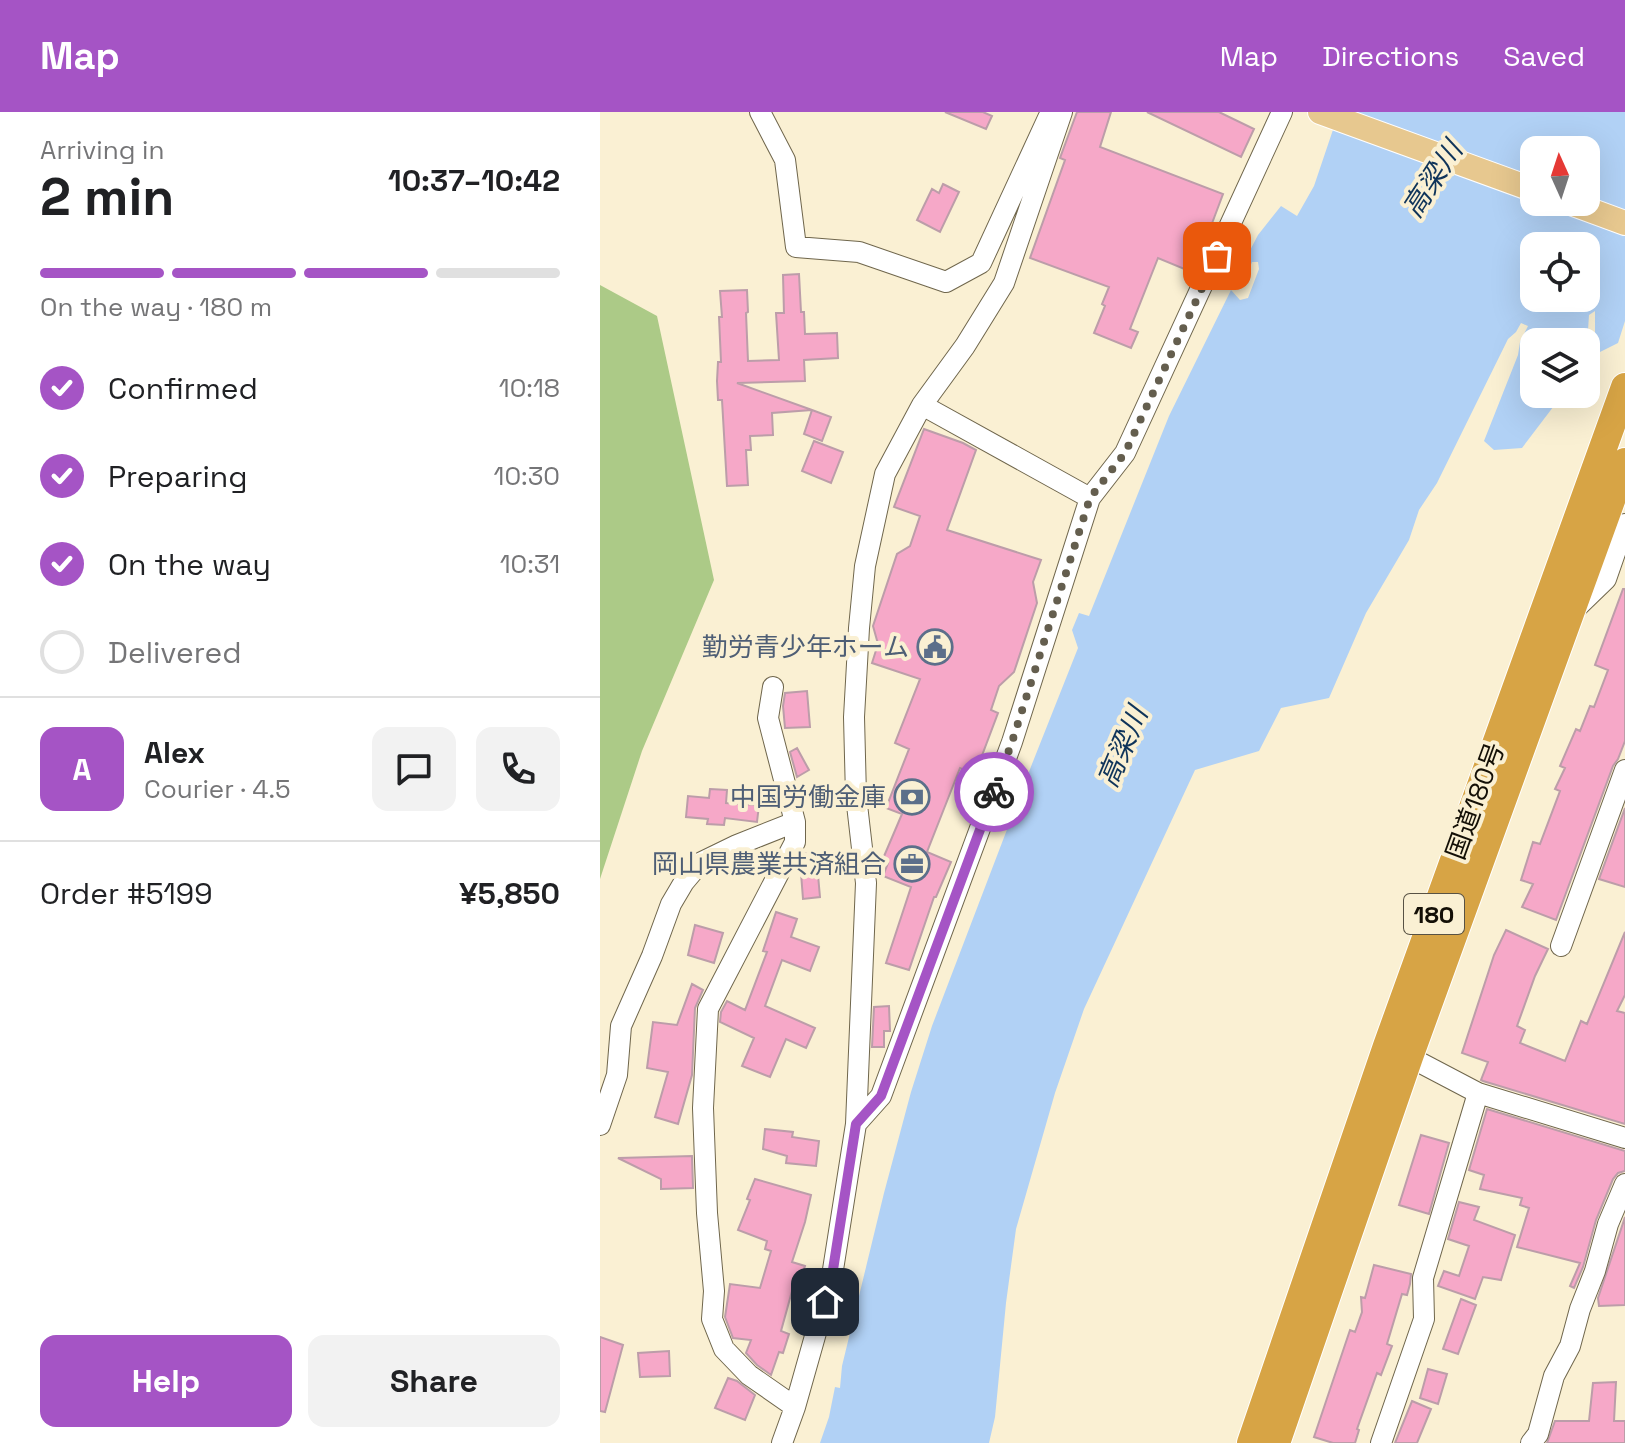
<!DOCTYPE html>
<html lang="en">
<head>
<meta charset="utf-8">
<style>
	:root { --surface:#fff; --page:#f2f2f2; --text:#202124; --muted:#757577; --line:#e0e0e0; --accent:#a554c5 }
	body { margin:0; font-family:"Space Grotesk","Noto Sans JP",sans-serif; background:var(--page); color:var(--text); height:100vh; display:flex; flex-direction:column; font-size:30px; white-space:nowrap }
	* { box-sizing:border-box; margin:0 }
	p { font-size:26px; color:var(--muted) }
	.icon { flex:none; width:44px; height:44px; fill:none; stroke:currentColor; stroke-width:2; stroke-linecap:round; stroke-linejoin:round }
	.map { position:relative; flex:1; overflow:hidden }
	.details { display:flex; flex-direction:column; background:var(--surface); width:600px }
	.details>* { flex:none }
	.needle { width:52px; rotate:357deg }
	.controls { position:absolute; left:920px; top:24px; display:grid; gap:16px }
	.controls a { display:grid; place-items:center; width:80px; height:80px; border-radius:16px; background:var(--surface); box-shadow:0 8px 32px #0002; font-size:40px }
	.pin { position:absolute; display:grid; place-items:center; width:68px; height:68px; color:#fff; margin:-34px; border-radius:16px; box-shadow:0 4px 12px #0006 }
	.courier { position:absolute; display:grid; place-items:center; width:80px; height:80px; margin:-40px; border:6px solid #a554c5; border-radius:50%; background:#fff; color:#222; box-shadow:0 2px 10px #0007 }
	.headline em { font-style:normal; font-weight:600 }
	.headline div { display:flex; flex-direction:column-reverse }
	.headline { display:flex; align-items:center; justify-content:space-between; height:136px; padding:0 40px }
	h1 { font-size:52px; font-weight:600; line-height:60px }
	.bar { display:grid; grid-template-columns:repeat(4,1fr); gap:12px 8px; align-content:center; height:96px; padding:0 40px }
	.bar i { height:10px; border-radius:6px; background:var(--line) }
	.bar .on { background:var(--accent) }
	.bar p { grid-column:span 4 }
	.line { display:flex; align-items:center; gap:20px; padding:0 40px; border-top:2px solid var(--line) }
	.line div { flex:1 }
	.round { display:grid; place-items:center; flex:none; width:84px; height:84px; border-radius:16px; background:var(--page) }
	ol { padding:0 40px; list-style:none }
	li { display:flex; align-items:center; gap:24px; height:88px }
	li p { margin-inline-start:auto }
	li .icon { padding:8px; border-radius:50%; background:var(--accent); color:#fff; stroke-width:4 }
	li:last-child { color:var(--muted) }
	li i { width:44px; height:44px; border:4px solid var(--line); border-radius:50% }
	.cta { display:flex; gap:16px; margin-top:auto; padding:16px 40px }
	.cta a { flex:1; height:92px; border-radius:16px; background:var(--accent); color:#fff; font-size:32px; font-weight:600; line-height:92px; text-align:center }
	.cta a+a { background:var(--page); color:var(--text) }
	header { display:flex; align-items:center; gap:48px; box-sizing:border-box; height:112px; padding:0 40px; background:var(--accent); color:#fff }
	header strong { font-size:38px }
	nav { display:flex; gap:44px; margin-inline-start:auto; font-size:28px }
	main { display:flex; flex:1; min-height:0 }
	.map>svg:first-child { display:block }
	.green { fill:#acca87 }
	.water { fill:#b1d1f5; fill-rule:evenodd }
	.building { fill:#f6a8c8; stroke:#bc9da9; stroke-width:2 }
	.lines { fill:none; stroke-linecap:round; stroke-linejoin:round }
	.minor-casing { stroke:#6f664c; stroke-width:22 }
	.major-casing { stroke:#fff; stroke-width:26 }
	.highway-casing { stroke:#fff; stroke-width:30 }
	.minor { stroke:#fff; stroke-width:20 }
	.major { stroke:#e7c88f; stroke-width:24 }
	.highway { stroke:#d7a445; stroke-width:28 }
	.done { stroke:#645e4e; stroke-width:8; stroke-dasharray:0 14.4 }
	.route { stroke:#a554c5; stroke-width:10 }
	.labels { text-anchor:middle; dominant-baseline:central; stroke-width:8; stroke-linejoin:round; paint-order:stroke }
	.shield { fill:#faf0d3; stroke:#585244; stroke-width:2 }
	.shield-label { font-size:24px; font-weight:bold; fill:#130f06 }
	.service-label { font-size:26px; fill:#4e5e75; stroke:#faf0d3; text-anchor:end }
	.street-label { font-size:26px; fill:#130f06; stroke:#faf0d3 }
	.water-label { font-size:28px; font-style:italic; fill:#0f345a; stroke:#faf0d3 }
</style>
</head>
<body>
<header>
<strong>Map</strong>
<nav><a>Map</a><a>Directions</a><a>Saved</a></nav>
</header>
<main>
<section class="details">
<div class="headline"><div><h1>2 min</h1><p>Arriving in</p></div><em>10:37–10:42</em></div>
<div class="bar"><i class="on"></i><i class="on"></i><i class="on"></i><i></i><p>On the way · 180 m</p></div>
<ol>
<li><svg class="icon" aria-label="check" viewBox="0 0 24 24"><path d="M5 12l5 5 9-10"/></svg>Confirmed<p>10:18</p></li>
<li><svg class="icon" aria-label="check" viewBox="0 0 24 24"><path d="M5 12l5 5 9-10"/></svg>Preparing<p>10:30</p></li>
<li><svg class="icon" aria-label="check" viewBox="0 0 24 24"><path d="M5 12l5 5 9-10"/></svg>On the way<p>10:31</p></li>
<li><i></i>Delivered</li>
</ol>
<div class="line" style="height:144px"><b class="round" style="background:var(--accent);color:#fff">A</b><div><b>Alex</b><p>Courier · 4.5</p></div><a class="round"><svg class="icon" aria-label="chat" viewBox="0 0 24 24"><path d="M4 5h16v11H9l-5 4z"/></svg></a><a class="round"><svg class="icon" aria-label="phone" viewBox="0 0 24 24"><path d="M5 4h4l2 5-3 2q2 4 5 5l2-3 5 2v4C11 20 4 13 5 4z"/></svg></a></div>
<div class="line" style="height:104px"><div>Order #5199</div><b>¥5,850</b></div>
<div class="cta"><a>Help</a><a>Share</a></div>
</section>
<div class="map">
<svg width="1025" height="1331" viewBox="0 0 1025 1331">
	<rect width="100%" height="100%" fill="#faf0d3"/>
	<!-- green -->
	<path class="green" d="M 0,173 L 57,204 L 114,468 L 42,639 L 0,767 Z"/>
	<!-- water -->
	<path class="water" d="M 739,0 L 1025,0 L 1025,209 L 1018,231 L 986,247 L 986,230 L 977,230 L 987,224 L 988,229 L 992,228 L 995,220 L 995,199 L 989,203 L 988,218 L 975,223 L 967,230 L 934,230 L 934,282 L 963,282 L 922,336 L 894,338 L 884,329 L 918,243 L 920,230 L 928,214 L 921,211 L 916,220 L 908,227 L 837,371 L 819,398 L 809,428 L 766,501 L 729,586 L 681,596 L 659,639 L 595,658 L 484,897 L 455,981 L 416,1117 L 406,1191 L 395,1305 L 389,1331 L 220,1331 L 229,1305 L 235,1275 L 240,1276 L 242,1254 L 284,1081 L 311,980 L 332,914 L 432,652 L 478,536 L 472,518 L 479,501 L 489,504 L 569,304 L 631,178 L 640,188 L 648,186 L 659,157 L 658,150 L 652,150 L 643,174 L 635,167 L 658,123 L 681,94 L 697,104 L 714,74 ZM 934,38 L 986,38 L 986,90 L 934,90 ZM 934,134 L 986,134 L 986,186 L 934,186 Z"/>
	<!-- building -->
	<path class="building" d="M 345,0 L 383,0 L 392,4 L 386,17 Z
		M 477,0 L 511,0 L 500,35 L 623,82 L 611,114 L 614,116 L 594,161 L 558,146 L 530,217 L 538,220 L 531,236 L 494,221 L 505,194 L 502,192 L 509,175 L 430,146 L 465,48 L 460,46 Z
		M 547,0 L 619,0 L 654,17 L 641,45 Z
		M 343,72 L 359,80 L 340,120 L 317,108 L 332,77 L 339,81 Z
		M 199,162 L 201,200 L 204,200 L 205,222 L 237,221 L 238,246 L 204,248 L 205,269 L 137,271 L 212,298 L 172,301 L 173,323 L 150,324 L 151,338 L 146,338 L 148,373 L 127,374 L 122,288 L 118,288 L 117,269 L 118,250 L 121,250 L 119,205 L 122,205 L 120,179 L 147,178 L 148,200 L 146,201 L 148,249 L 179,248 L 176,201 L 184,201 L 183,163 Z
		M 212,298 L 231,305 L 222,329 L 204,322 Z
		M 324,317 L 363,331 L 376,338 L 347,418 L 441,448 L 433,470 L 437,491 L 414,560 L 399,574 L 391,598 L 398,601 L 375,662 L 360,656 L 327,740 L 351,750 L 336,785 L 334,785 L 309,858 L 286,851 L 311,775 L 283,764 L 288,751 L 282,749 L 302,702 L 286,696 L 309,637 L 295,631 L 320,567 L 272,551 L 278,532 L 273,514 L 297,442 L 310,434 L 320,404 L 294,395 Z
		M 214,329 L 243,340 L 231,371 L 202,359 Z
		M 1023,477 L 1025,477 L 1025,629 L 1018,647 L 1013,654 L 956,808 L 922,795 L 933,772 L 921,768 L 933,730 L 940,732 L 960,679 L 955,677 L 965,656 L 960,654 L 976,617 L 980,619 L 990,594 L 994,595 L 1008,558 L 995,553 Z
		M 207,579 L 210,615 L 185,616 L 183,594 L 185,581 Z
		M 197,636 L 209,658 L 197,665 L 190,640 Z
		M 110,677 L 127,678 L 126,691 L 159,693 L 157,710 L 125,706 L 124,713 L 107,712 L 108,707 L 86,705 L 88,684 L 109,686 Z
		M 1025,696 L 1025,775 L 999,767 Z
		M 216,741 L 220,785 L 203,787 L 200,748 L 203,742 Z
		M 176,800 L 197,807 L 191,825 L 219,835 L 210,859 L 182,848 L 165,894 L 215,916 L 206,936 L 186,927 L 170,965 L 142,954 L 154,926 L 120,910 L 121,900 L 127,889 L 145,898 L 167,840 L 163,839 Z
		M 95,813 L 123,821 L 114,851 L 88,843 Z
		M 906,818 L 948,837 L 935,864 L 917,914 L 925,918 L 920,931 L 965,949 L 981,909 L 987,912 L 1025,820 L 1025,883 L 1017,899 L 1025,901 L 1025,1012 L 883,969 L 881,968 L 888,950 L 862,941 L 894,843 Z
		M 92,872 L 103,878 L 95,896 L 92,963 L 78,1012 L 55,1005 L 68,960 L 47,956 L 53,910 L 77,913 Z
		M 289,894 L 290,919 L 284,919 L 284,935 L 272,935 L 274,895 Z
		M 887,997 L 1025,1039 L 1025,1059 L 1018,1061 L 1013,1067 L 996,1108 L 983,1155 L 974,1176 L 970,1174 L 980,1151 L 917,1135 L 929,1096 L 920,1093 L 922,1086 L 880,1077 L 884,1063 L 869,1058 Z
		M 165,1017 L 193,1020 L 192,1025 L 219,1029 L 216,1054 L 186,1051 L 187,1044 L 163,1037 Z
		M 821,1023 L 849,1031 L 829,1102 L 799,1093 Z
		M 92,1044 L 93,1076 L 61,1077 L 61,1067 L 18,1046 Z
		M 155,1067 L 211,1083 L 205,1110 L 192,1150 L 205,1154 L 199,1173 L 194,1172 L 181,1219 L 189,1222 L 183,1241 L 179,1240 L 171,1263 L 157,1253 L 146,1241 L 151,1228 L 133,1226 L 125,1205 L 130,1172 L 160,1176 L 171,1139 L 165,1137 L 167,1129 L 138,1118 L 150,1088 L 147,1087 Z
		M 859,1090 L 879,1095 L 874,1108 L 915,1123 L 901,1168 L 883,1165 L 875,1187 L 838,1174 L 844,1159 L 859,1164 L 869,1134 L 848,1127 Z
		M 1025,1105 L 1025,1193 L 999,1194 L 998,1186 Z
		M 774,1153 L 811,1162 L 810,1172 L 807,1183 L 802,1182 L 787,1232 L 792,1234 L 781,1263 L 777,1261 L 757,1317 L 759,1318 L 755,1331 L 733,1331 L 714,1325 L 750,1218 L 755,1220 L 762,1200 L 761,1185 L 765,1186 Z
		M 861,1187 L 876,1193 L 858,1242 L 843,1237 Z
		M 0,1225 L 23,1233 L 5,1300 L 0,1299 Z
		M 69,1239 L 70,1264 L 40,1265 L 38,1241 Z
		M 828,1257 L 847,1262 L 838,1292 L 820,1286 Z
		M 128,1266 L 137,1269 L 155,1283 L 145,1308 L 115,1296 Z
		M 1016,1270 L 1014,1309 L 1025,1309 L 1025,1331 L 947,1331 L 955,1309 L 989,1309 L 993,1271 Z
		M 812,1289 L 831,1297 L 817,1331 L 795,1331 Z"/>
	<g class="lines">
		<defs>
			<path id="minor" d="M 160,0 L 185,48 L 196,135 L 259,140 L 346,170 L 381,151 L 448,6
				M 322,293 L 490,386
				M 975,497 L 1006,467 L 1025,412
				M 173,575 L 168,606 L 195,710 L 195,730 L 108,897 L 103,996 L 107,1101 L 114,1179 L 112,1207 L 124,1237 L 149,1263 L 195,1295
				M 961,834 L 1025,658
				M 798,939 L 878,981 L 1025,1026
				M 256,1012 L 281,984 L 412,630 L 490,386 L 525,341 L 682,0
				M 0,1013 L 17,963 L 21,914 L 52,844 L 71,792 L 84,770 L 100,751 L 137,733 L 195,710
				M 182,1331 L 195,1295 L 232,1164 L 256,1012 L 266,771 L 256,684 L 254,605 L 259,516 L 265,454 L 285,362 L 322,293 L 365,234 L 404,171 L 462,0
				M 781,1331 L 824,1207 L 823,1166 L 878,981
				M 931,1331 L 938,1322 L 954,1264 L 970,1234 L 980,1197 L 995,1159 L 1008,1112 L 1025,1072"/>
			<path id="major" d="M 720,0 L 934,78
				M 968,90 L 1025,111"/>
			<path id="highway" d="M 651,1331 L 787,934 L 1025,275
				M 676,1331 L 809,945 L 1025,350"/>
		</defs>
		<!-- minor casing -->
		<use href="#minor" class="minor-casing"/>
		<!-- major casing -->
		<use href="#major" class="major-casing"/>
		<!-- highway casing -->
		<use href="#highway" class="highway-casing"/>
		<!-- minor -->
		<use href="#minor" class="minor"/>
		<!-- major -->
		<use href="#major" class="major"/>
		<!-- highway -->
		<use href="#highway" class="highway"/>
	</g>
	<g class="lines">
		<!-- done -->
		<path class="done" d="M 394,680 L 412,630 L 490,386 L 525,341 L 617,144"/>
		<!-- route -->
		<path class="route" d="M 225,1190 L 232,1164 L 256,1012 L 281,984 L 394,680"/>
	</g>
	<!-- icons -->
	<defs>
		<symbol id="civic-ring" viewBox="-11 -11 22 22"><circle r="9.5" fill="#faf0d3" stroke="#5c6f8a" stroke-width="1.5"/><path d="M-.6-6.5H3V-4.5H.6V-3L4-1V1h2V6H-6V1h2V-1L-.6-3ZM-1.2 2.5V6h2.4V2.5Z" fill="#5c6f8a"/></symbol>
		<symbol id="bank-ring" viewBox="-11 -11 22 22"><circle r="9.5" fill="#faf0d3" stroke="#5c6f8a" stroke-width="1.5"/><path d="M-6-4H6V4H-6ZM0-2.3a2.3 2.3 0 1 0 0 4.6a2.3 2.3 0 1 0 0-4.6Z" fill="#5c6f8a"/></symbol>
		<symbol id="office-ring" viewBox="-11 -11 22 22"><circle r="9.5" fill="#faf0d3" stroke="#5c6f8a" stroke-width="1.5"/><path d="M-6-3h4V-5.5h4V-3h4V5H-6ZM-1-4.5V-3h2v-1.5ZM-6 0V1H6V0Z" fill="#5c6f8a"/></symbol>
	</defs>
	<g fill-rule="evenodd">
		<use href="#civic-ring" x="315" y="515" width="40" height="40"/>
		<use href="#bank-ring" x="292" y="665" width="40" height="40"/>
		<use href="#office-ring" x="292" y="732" width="40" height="40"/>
	</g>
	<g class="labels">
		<!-- shield labels -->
		<rect class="shield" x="804" y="782" width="60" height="40" rx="6"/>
		<g class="shield-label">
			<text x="834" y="802">180</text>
		</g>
		<!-- service labels -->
		<g class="service-label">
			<text x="309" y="535">勤労青少年ホーム</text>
			<text x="286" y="685">中国労働金庫</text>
			<text x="286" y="752">岡山県農業共済組合</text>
		</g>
		<!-- street labels -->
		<g class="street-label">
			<text transform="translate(875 689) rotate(-70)">国道180号</text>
		</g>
		<!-- water labels -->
		<g class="water-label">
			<text transform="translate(832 67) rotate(-57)">高梁川</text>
			<text transform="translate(522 635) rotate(-67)">高梁川</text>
		</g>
	</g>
</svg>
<div class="controls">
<a><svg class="needle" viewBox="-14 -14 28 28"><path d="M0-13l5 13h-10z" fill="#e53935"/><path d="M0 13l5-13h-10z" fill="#757577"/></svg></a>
<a><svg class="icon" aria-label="locate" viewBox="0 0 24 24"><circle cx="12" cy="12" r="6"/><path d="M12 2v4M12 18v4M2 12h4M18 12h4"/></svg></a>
<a><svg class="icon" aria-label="layers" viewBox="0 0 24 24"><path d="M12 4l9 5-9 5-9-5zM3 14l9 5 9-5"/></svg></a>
</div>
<div class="pin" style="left:617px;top:144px;background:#ea580c"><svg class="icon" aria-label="bag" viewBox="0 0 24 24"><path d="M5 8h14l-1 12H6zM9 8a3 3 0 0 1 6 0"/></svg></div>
<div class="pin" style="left:225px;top:1190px;background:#1f2937"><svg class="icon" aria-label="home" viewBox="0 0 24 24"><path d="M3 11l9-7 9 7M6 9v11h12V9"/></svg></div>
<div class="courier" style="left:394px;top:680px"><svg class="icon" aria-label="bike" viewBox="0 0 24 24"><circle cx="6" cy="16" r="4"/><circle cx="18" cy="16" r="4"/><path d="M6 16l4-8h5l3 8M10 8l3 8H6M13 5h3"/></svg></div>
</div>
</main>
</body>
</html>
